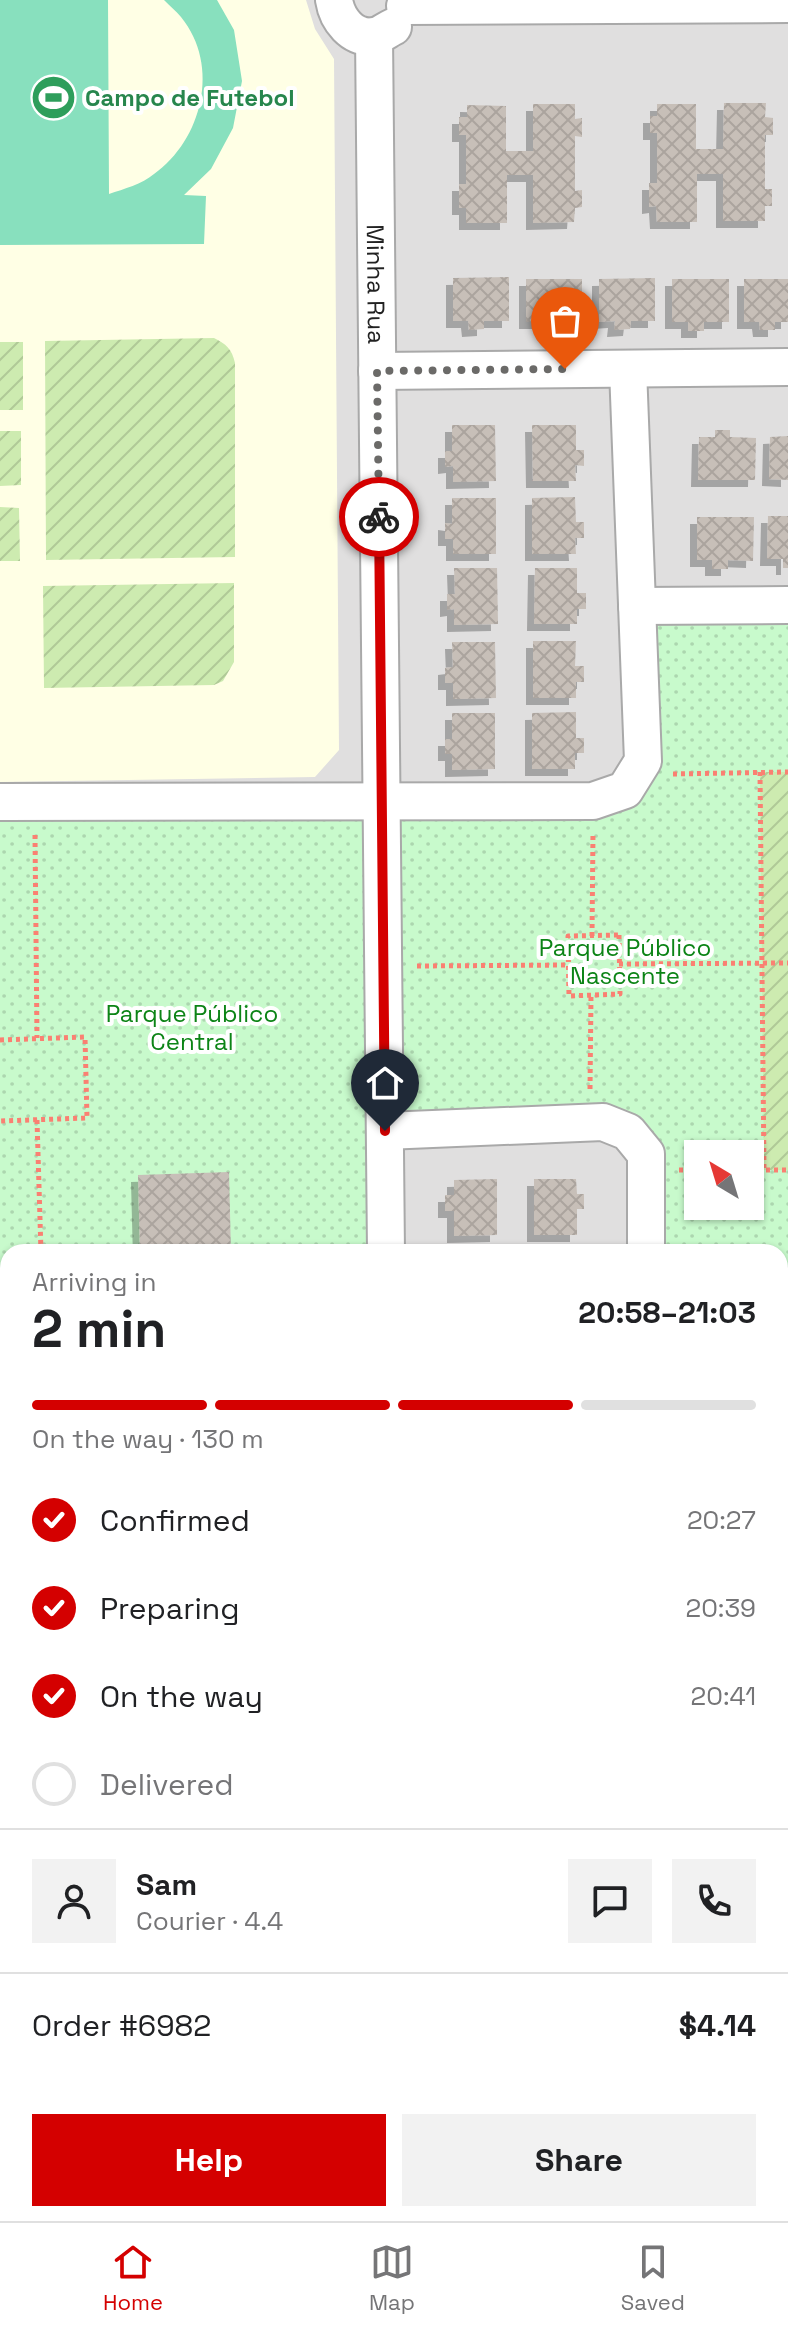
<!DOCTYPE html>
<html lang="en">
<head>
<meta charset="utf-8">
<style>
	:root { --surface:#fff; --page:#f2f2f2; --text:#202124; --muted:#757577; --line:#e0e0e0; --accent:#d40000 }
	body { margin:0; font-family:"Space Grotesk",sans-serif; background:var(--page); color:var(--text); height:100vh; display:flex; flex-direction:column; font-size:30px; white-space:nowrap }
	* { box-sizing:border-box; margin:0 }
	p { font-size:26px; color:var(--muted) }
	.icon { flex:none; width:44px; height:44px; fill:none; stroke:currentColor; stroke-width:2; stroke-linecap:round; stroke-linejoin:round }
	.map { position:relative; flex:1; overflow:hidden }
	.sheet { position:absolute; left:0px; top:1244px; width:788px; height:978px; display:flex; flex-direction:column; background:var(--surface); border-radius:24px 24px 0 0; box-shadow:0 2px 6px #0004 }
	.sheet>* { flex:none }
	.needle { width:52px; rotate:322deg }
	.controls { position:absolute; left:684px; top:1140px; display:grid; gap:16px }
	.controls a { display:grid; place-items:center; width:80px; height:80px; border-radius:0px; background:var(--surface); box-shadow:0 2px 6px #0004; font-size:40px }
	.pin { position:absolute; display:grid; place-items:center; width:68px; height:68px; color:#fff; margin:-82px -34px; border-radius:50% 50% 50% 0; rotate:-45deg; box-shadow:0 0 8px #0007 }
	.pin .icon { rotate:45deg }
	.courier { position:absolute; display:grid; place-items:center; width:80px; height:80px; margin:-40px; border:6px solid #d40000; border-radius:50%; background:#fff; color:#222; box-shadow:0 2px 10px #0007 }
	.overview em { font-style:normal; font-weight:800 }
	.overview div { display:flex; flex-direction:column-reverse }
	.overview { display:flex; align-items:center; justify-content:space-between; height:136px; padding:0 32px }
	h1 { font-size:52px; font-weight:800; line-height:60px }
	.bar { display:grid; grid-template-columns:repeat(4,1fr); gap:12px 8px; align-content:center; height:96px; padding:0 32px }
	.bar i { height:10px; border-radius:6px; background:var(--line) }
	.bar .active { background:var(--accent) }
	.bar p { grid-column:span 4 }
	.line { display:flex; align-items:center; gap:20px; padding:0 32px; border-top:2px solid var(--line) }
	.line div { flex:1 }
	.round { display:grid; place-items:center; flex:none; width:84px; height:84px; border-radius:0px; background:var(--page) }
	ol { padding:0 32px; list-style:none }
	li { display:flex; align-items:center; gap:24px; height:88px }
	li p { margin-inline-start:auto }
	li .icon { padding:8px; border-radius:50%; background:var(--accent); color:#fff; stroke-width:4 }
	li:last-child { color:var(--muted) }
	li i { width:44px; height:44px; border:4px solid var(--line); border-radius:50% }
	.primary-button { display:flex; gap:16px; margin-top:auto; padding:16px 32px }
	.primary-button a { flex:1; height:92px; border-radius:0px; background:var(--accent); color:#fff; font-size:32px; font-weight:800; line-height:92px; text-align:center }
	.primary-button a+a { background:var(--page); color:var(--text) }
	.tab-bar { display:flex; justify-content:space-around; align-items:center; height:112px; border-top:2px solid var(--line); background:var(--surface); font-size:22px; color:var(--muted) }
	.tab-bar a { display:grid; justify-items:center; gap:4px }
	.tab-bar .active { color:var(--accent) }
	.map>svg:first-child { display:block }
	.residential { fill:#e0dfdf; fill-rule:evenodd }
	.education { fill:#ffffe5 }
	.park { fill:url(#park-dots); fill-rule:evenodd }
	.garden { fill:url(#garden-furrows) }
	.pitch { fill:#88e0be }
	.building { fill:url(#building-cross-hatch); filter:url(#shadow) }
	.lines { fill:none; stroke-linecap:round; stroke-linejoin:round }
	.street-casing { stroke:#a9a9a9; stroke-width:40 }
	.path { stroke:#fa8072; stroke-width:5; stroke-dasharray:4 4; stroke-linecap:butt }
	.street { stroke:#fff; stroke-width:36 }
	.done { stroke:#6b6a68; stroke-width:8; stroke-dasharray:0 14.4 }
	.route { stroke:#d40000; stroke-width:10 }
	.labels { text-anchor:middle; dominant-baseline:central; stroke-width:8; stroke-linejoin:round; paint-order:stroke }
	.leisure-label { font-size:24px; font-weight:bold; fill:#27864d; stroke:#fff; text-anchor:start }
	.street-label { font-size:24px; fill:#222; stroke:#fff }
	.park-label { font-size:24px; fill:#0c8416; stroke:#fff }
</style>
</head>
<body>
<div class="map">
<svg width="788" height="2221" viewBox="0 0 788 2221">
	<defs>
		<pattern id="park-dots" width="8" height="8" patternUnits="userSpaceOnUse" patternTransform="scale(2)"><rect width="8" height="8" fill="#c8facc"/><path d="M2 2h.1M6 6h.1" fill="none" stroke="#acd6af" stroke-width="1.8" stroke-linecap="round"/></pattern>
		<pattern id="garden-furrows" width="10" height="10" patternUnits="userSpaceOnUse" patternTransform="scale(2)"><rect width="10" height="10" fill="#cdebb0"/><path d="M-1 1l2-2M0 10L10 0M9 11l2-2" fill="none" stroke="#b0c997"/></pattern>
		<pattern id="building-cross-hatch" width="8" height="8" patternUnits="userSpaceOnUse" patternTransform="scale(2)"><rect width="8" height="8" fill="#c7bfb8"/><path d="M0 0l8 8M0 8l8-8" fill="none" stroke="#aba49e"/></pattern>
		<filter id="shadow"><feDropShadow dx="-7" dy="7" stdDeviation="0" flood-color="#0004"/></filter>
	</defs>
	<rect width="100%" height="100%" fill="#f2efe9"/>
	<!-- residential -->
	<path class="residential" d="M 0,0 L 788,0 L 788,2221 L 0,2221 ZM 698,1154 L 750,1154 L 750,1206 L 698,1206 ZM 8,1252 L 780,1252 L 780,2214 L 8,2214 Z"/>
	<!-- education -->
	<path class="education" d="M 0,0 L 306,0 L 315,29 L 334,59 L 339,750 L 315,777 L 0,782 Z"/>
	<!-- park -->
	<path class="park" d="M 788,605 L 788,1320 L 780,1320 L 780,1252 L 646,1252 L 629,1132 L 385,1131 L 386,1252 L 8,1252 L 8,1347 L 0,1347 L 0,802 L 625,790 L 637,606 ZM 698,1154 L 750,1154 L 750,1206 L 698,1206 Z"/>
	<!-- garden -->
	<path class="garden" d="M 214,338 C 226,344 232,349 235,363 L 235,557 L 46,560 L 45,341 Z
		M 0,342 L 23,342 L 23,410 L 0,410 Z
		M 0,431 L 21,431 L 21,485 L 0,486 Z
		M 0,507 L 19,508 L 20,561 L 0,561 Z
		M 234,583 L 234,662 L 223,681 L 214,685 L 44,688 L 43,586 Z
		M 760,772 L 788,772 L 788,1170 L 764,1170 Z"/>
	<!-- pitch -->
	<path class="pitch" d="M 0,0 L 108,0 L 109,194 C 124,189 142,184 154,174 C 202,140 221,66 181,17 C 176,11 169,5 164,0 L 217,0 L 234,30 L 242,81 L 233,128 L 211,169 L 184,195 L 206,196 L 204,244 L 0,245 Z"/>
	<!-- building -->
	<path class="building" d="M 724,103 L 766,103 L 765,117 L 773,118 L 773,135 L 765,135 L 765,189 L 772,189 L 772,206 L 765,206 L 765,221 L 723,221 L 723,174 L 697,174 L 697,222 L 657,222 L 656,206 L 649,207 L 649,183 L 657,183 L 657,133 L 650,133 L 650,116 L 657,116 L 657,104 L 696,104 L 696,149 L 723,149 Z
		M 533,104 L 575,104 L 575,119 L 582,118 L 582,137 L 575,136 L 575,191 L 582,190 L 582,207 L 575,208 L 574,222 L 533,223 L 533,175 L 507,175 L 507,223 L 466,223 L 466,208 L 459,208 L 459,184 L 466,184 L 466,135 L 459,135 L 459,117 L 467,117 L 467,105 L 506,106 L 506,151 L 533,151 Z
		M 509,277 L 509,321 L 484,321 L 484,329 L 469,330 L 468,321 L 453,321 L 453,278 Z
		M 655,278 L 655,321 L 631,321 L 630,329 L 614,330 L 615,321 L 599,322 L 599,279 Z
		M 526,279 L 582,279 L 582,322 L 558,322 L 558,330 L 542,330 L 542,322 L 526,322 Z
		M 672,279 L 729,279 L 729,322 L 704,322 L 704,331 L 688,331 L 688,322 L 672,322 Z
		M 744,279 L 788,279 L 788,322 L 775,322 L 775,330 L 760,330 L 759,322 L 744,322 Z
		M 452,425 L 495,425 L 496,481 L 453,482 L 453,466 L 445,467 L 445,451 L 452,451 Z
		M 532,425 L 576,425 L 576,450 L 584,450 L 584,466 L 575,465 L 576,481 L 533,481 Z
		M 715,430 L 730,430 L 730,437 L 756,438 L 755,480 L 698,480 L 699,437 L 715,437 Z
		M 788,436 L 788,480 L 769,479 L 770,437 Z
		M 575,497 L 576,522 L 584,522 L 584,538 L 575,538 L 576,554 L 532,554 L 532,498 Z
		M 452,498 L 496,498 L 496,554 L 453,554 L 453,539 L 445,539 L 445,523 L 452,524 Z
		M 768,516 L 788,516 L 788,568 L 783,568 L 783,559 L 767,559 Z
		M 697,517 L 754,517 L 753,561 L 728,560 L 728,569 L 712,569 L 712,560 L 697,560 Z
		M 454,568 L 497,568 L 498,624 L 454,625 L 454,609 L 447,610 L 447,594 L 455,594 Z
		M 535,568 L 577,568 L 577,593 L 586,593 L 586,609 L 577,609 L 577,624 L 534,624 Z
		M 533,641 L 576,641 L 575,666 L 584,666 L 584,682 L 576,682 L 576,698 L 533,698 Z
		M 452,642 L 495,642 L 496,698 L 453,699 L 453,683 L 445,683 L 445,668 L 453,667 Z
		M 576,712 L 576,738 L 584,738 L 584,753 L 575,753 L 575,769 L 532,769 L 532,713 Z
		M 452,713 L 495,713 L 495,769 L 452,770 L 452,754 L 445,754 L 445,739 L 452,739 Z
		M 229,1172 L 231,1252 L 140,1252 L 138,1175 Z
		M 497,1179 L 497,1235 L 454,1236 L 454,1211 L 445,1211 L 445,1195 L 454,1195 L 454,1180 Z
		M 534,1179 L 576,1179 L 577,1194 L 584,1194 L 584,1209 L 577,1209 L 577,1235 L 534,1235 Z
		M 780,1389 L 788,1389 L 788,1431 L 780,1431 Z
		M 780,1469 L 788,1469 L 788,1520 L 784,1520 L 784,1511 L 780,1511 Z
		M 780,1631 L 788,1631 L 788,1674 L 780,1674 Z
		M 780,1732 L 788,1733 L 788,1746 L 780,1746 Z
		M 780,1767 L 788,1767 L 788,1782 L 780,1782 Z
		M 8,1874 L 8,2023 L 0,2023 L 0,1875 Z
		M 780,1993 L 788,1993 L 788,2036 L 780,2036 Z
		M 780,2073 L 788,2073 L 788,2116 L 780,2116 Z
		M 198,2214 L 250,2214 L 243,2221 L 205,2221 Z
		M 304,2214 L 365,2214 L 357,2221 L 302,2221 L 299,2218 Z"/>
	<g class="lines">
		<defs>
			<g id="street">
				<path d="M 334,0 C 337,19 352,40 375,36 C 381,35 388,29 393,27"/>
				<path d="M 405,6 L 788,4"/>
				<path id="s1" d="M 374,36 L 386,1252"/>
				<path d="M 377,371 L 788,367"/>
				<path d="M 637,606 L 788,605"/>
				<path d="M 0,802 L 593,801 L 625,790 L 643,761 L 628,369"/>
				<path d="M 385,1131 L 603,1122 L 628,1132 L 646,1154 L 646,1252"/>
				<path d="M 780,1320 L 788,1320"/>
				<path d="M 0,1347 L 8,1347"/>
				<path d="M 780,1561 L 788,1561"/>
				<path d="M 780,1905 L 788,1905"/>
				<path d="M 780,2165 L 788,2165"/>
				<path d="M 58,2221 L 65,2214"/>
				<path d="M 439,2221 L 447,2214"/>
			</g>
		</defs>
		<!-- street casing -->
		<use href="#street" class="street-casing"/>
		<!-- path -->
		<path class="path" d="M 760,772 L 764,1170
			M 673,774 L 788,772
			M 35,835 L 37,1038
			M 619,935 L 620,994 L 569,996 L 568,936 Z
			M 592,936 L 593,833
			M 619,964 L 788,963
			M 417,966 L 568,965
			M 0,1040 L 85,1037 L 87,1118 L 0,1121
			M 590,1089 L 591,995
			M 37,1120 L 41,1252
			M 679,1170 L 698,1170
			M 750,1170 L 788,1170"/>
		<!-- street -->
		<use href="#street" class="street"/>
	</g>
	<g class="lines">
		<!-- done -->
		<path class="done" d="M 379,517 L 377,371 L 565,369"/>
		<!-- route -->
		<path class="route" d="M 379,517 L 385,1131"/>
	</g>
	<!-- icons -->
	<defs>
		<symbol id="stadium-disc" viewBox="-11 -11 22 22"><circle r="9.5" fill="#2e9e5b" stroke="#fff"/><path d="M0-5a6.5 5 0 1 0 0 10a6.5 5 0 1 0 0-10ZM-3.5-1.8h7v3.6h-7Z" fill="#fff"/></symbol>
	</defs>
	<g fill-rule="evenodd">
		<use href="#stadium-disc" x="28" y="72" width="51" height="51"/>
	</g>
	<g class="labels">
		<!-- leisure labels -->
		<g class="leisure-label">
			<text x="85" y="97">Campo de Futebol</text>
		</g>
		<!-- street labels -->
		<g class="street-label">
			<text stroke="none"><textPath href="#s1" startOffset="248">Minha Rua</textPath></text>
		</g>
		<!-- park labels -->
		<g class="park-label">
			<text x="625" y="947">Parque Público<tspan x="625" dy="28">Nascente</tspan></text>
			<text x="192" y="1013">Parque Público<tspan x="192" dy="28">Central</tspan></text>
		</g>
	</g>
</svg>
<div class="controls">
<a><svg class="needle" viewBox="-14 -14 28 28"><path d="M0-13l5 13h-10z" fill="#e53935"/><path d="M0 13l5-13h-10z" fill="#757577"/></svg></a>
</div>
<div class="pin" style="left:565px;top:369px;background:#ea580c"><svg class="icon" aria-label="bag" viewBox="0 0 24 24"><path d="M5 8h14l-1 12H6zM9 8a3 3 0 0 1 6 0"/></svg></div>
<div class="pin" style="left:385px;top:1131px;background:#1f2937"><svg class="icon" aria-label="home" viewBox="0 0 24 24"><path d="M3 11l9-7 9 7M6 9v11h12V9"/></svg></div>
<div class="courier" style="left:379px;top:517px"><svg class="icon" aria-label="bike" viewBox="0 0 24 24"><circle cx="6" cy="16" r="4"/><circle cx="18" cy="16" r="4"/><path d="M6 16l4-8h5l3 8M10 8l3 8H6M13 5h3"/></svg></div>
<section class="sheet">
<div class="overview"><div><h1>2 min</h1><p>Arriving in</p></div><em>20:58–21:03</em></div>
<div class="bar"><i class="active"></i><i class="active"></i><i class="active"></i><i></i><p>On the way · 130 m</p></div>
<ol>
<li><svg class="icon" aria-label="check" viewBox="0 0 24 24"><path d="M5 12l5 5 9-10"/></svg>Confirmed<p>20:27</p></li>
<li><svg class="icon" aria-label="check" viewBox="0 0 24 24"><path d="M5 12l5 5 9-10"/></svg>Preparing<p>20:39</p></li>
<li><svg class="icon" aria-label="check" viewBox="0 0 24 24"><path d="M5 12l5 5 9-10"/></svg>On the way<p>20:41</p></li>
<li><i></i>Delivered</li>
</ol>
<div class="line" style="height:144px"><a class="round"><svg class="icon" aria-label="person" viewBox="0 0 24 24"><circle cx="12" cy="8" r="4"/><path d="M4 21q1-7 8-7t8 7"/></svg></a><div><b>Sam</b><p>Courier · 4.4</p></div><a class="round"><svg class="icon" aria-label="chat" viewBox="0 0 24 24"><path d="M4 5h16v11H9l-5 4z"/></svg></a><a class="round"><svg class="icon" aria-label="phone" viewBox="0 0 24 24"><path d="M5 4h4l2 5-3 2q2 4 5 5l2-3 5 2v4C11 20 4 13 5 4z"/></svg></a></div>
<div class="line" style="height:104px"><div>Order #6982</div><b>$4.14</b></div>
<div class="primary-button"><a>Help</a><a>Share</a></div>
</section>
</div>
<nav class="tab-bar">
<a class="active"><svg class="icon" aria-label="home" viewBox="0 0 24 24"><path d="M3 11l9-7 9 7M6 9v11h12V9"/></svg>Home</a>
<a><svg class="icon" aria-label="map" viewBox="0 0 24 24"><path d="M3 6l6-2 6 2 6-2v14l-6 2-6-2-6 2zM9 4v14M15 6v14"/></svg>Map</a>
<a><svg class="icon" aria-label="saved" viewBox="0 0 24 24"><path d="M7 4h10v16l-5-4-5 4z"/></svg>Saved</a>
</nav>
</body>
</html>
